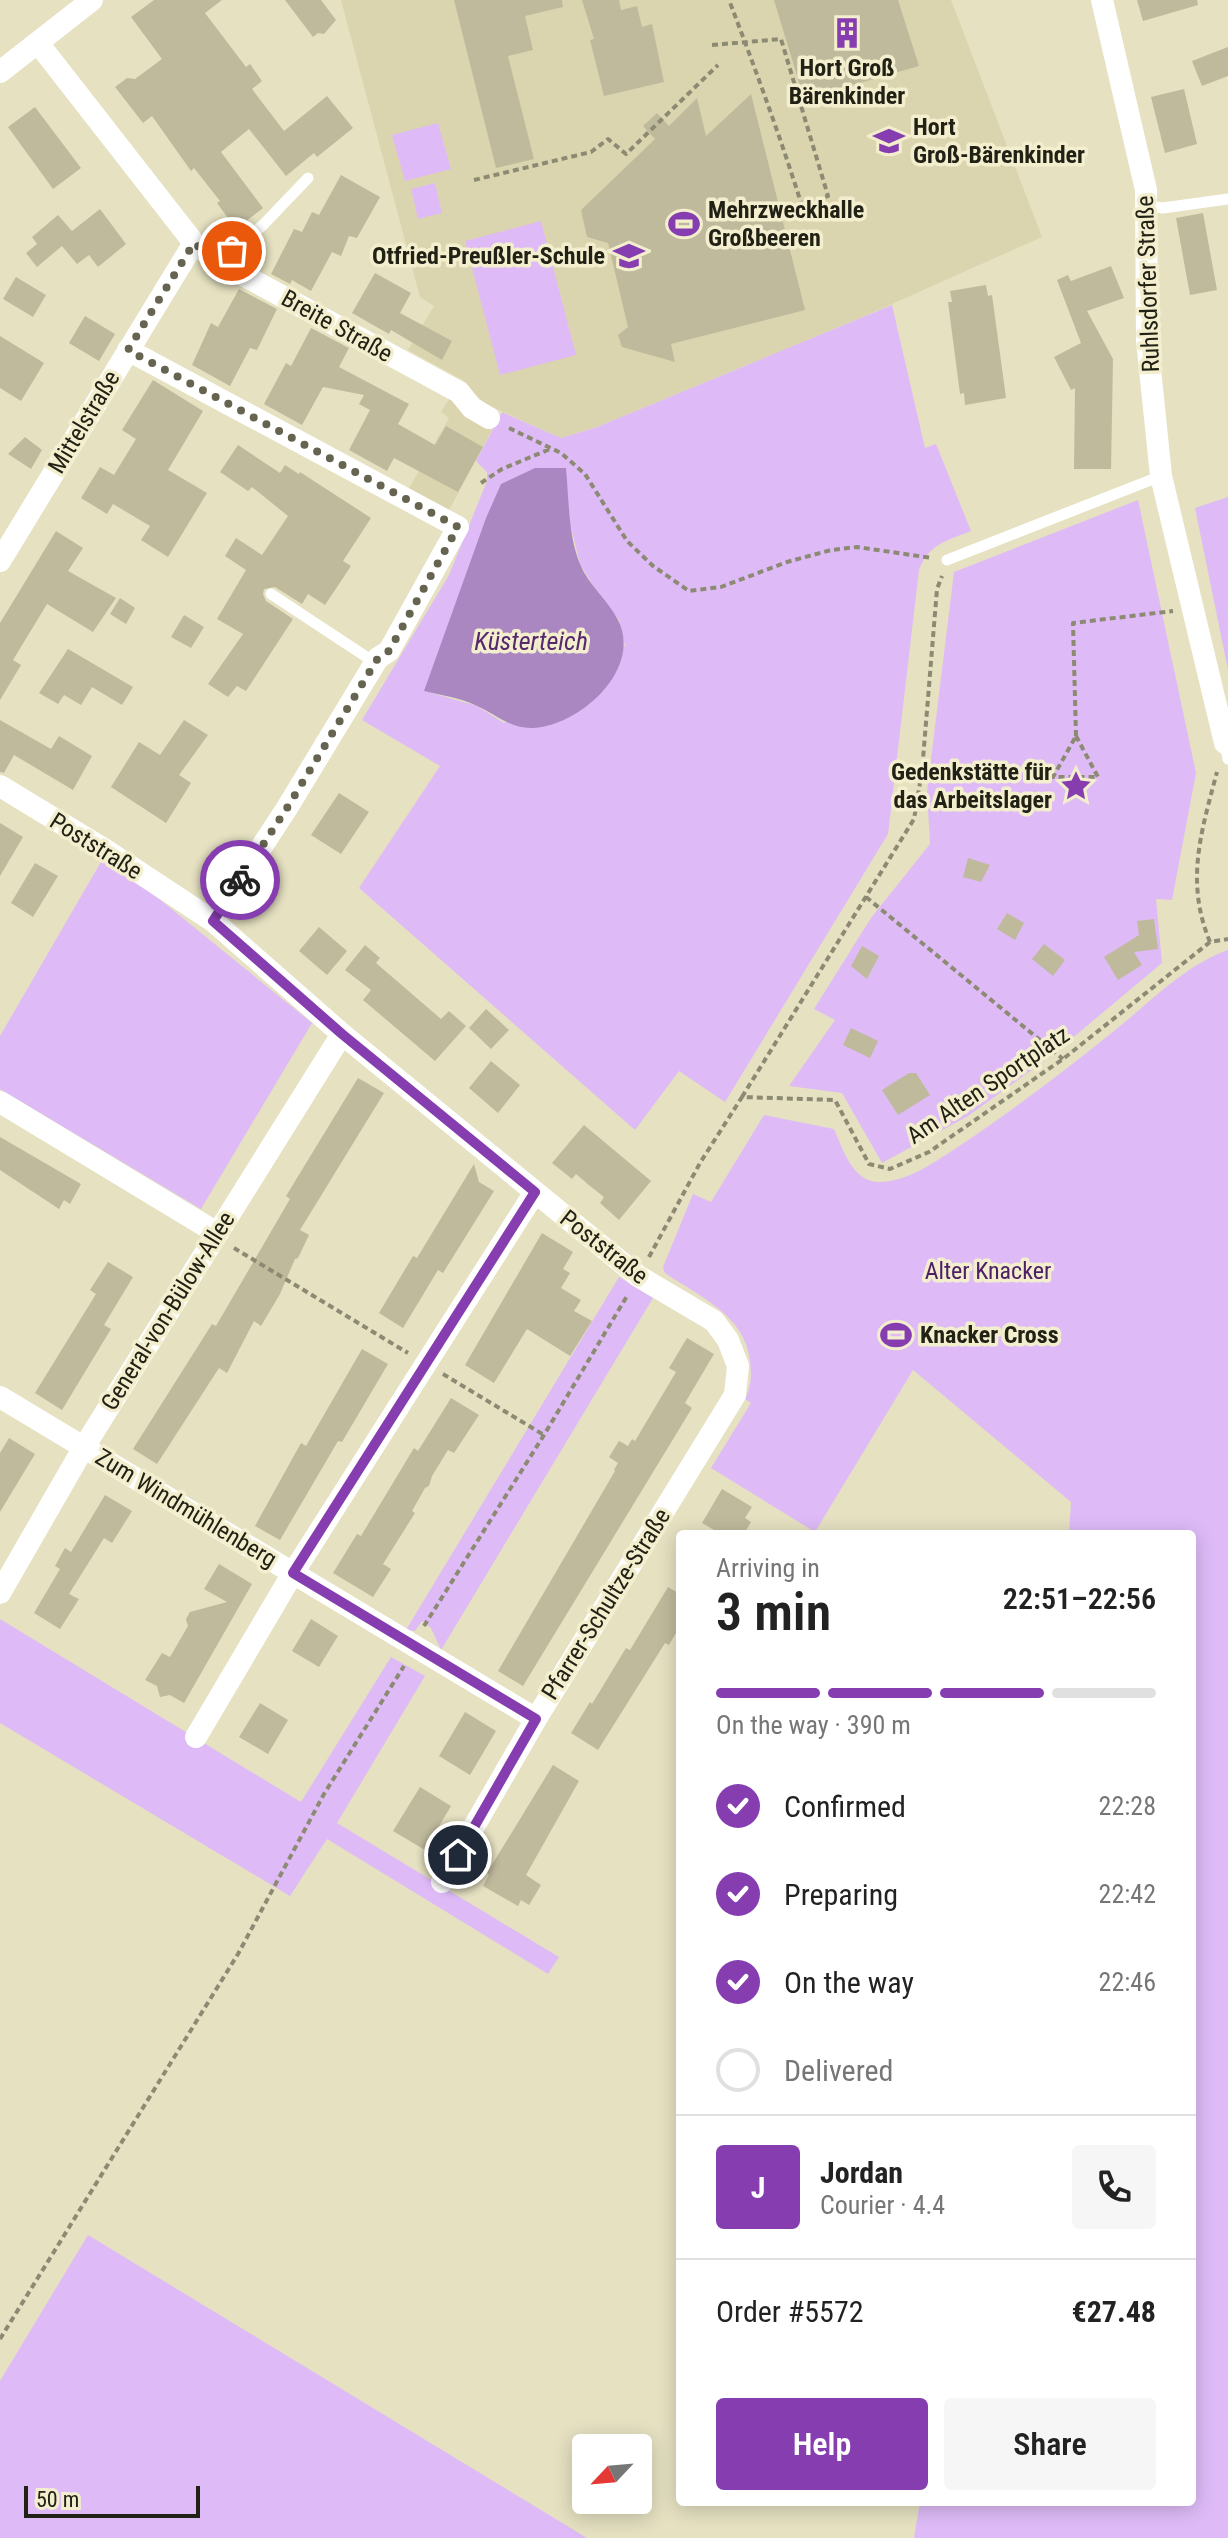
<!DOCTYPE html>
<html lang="en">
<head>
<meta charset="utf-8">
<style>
	:root { --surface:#fff; --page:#f6f6f6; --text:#222; --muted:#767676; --line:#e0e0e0; --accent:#863daf }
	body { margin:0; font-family:"Roboto Condensed",sans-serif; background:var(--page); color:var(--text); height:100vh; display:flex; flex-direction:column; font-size:30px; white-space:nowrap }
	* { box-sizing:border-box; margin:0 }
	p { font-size:26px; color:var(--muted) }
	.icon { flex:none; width:44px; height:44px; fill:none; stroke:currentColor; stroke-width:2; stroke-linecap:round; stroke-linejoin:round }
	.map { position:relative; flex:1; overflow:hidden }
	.panel { position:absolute; left:676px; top:1530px; width:520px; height:976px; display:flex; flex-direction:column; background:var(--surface); border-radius:8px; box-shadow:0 4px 20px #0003 }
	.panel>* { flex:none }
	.needle { width:52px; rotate:244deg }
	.fabs { position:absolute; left:572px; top:2434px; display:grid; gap:16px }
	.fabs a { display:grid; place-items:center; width:80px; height:80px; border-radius:8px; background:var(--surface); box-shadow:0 4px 20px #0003; font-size:40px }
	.scale { position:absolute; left:24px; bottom:20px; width:176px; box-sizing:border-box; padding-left:8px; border:4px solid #222115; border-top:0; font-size:22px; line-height:28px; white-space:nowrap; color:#222115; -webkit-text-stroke:6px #f3eece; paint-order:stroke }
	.pin { position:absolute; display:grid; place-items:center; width:68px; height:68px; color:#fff; margin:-34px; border:4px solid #fff; border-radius:50%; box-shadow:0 2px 8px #0007 }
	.courier { position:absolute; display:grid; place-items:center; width:80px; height:80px; margin:-40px; border:6px solid #863daf; border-radius:50%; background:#fff; color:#222; box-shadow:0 2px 10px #0007 }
	.head em { font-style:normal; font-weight:600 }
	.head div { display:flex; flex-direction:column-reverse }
	.head { display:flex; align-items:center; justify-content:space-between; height:136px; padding:0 40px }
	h1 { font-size:52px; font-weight:600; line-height:60px }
	.bar { display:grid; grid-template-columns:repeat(4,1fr); gap:12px 8px; align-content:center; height:96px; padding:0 40px }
	.bar i { height:10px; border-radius:6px; background:var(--line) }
	.bar .current { background:var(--accent) }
	.bar p { grid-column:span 4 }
	.line { display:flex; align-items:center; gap:20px; padding:0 40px; border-top:2px solid var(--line) }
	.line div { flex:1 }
	.round { display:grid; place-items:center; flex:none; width:84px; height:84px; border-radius:8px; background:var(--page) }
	ol { padding:0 40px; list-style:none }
	li { display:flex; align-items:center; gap:24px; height:88px }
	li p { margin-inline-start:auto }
	li .icon { padding:8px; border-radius:50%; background:var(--accent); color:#fff; stroke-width:4 }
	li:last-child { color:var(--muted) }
	li i { width:44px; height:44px; border:4px solid var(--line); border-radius:50% }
	.action { display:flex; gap:16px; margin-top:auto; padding:16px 40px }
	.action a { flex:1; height:92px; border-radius:8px; background:var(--accent); color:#fff; font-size:32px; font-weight:600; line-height:92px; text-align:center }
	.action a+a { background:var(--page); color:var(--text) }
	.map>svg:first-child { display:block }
	.built { fill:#dbd5af }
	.green { fill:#debbf7; fill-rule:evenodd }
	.water { fill:#aa87c1 }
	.building { fill:#bfba9c }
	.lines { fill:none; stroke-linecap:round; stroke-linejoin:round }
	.path { stroke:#8d8a73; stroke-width:4; stroke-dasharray:6 4; stroke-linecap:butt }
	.service { stroke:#fff; stroke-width:11 }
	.minor { stroke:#fff; stroke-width:22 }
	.done { stroke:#666451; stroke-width:8; stroke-dasharray:0 14.4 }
	.route { stroke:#863daf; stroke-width:10 }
	.labels { text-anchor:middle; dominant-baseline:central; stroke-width:7; stroke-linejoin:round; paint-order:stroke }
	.poi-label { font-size:24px; font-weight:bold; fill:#222115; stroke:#f3eece; text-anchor:start }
	.street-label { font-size:24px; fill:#222115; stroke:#f3eece }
	.park-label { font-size:24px; fill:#4d2066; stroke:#f3eece }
	.water-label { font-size:26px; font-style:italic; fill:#56296f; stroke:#f3eece }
</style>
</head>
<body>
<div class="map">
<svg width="1228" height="2538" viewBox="0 0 1228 2538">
	<rect width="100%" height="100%" fill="#e5e1c1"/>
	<!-- built -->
	<path class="built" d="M 341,0 L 951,0 L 1042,237 L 865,316 L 597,427 L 561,438 L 488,405 L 475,395 L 466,382 L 408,350 L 434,306 L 420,297 Z
		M 452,394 L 493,428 L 448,512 L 408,490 L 449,418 L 441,412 Z"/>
	<!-- green -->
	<path class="green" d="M 438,123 L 451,169 L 405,181 L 392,135 Z
		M 435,183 L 442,213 L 418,219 L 411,189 Z
		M 541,221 L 576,355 L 500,375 L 465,241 Z
		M 892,305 L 925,448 L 936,444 L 971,531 C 946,541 929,544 919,570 L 888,834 L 725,1102 L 679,1071 L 635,1130 L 359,888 L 440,766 L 362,720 L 449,575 L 487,481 L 487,472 L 476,461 L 502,412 L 561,438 L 597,427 ZM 571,527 L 580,564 L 597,592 L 619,620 L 625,646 L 504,723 L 477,706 L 425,691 L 442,647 Z
		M 1228,497 L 1228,670 L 1195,508 Z
		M 1138,500 L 1196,773 L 1172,900 L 1156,899 L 1162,963 L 1051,1056 L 968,1116 L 882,1163 L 842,1093 L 789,1086 L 835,1020 L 814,1009 L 871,918 L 930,844 L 927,792 L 954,572 Z
		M 105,855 L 312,1023 L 201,1209 L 0,1089 L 0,1036 Z
		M 1228,950 L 1228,2538 L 914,2538 L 920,2502 L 1192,2502 L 1192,1534 L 1069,1534 L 1071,1502 L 913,1370 L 815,1532 L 711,1468 L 751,1403 L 745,1399 C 751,1387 752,1375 750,1361 C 745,1315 700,1297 665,1273 L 663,1267 L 693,1194 L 711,1202 L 764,1115 L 834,1129 C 843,1149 852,1181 878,1182 C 907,1183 939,1159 961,1145 C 1016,1108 1063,1072 1114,1031 C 1149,1003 1185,965 1228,950 Z
		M 619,1277 L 653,1298 L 441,1650 L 431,1628 L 422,1621 L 415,1631 L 406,1630 Z
		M 0,1619 L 301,1802 L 391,1657 L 425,1676 L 337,1823 L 559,1957 L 548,1974 L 327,1839 L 290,1896 L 0,1723 Z
		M 88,2235 L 587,2538 L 0,2538 L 0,2381 Z"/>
	<!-- water -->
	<path class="water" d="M 535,468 L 566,468 C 569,499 568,535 580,564 C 589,586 608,600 618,620 C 643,669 580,726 533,728 C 510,729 496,714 477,706 C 461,698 441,695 424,691 L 486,518 L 501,484 Z"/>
	<!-- building -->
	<path class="building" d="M 154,0 L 222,0 L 205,13 L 246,67 L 250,64 L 262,81 L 252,89 L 284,131 L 327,96 L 353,128 L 317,157 L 314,153 L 286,176 L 249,129 L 221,152 L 263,208 L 236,229 L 217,203 L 220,201 L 194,168 L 191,171 L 152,116 L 143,123 L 115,87 L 127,78 L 135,79 L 162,59 L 131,17 Z
		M 285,0 L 321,0 L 336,20 L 324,34 L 318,33 L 313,37 Z
		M 454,0 L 562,0 L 563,7 L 525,16 L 533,50 L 508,56 L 534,159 L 496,168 Z
		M 582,0 L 619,0 L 621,10 L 637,6 L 642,27 L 652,24 L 664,82 L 604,96 L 590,40 L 594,39 Z
		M 774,0 L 898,0 L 919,66 L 804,99 Z
		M 1137,0 L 1197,0 L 1198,5 L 1143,21 Z
		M 1228,47 L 1228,76 L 1202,86 L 1192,61 Z
		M 1184,89 L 1197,144 L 1165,153 L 1151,97 Z
		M 751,94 L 805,310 L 671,344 L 675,362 L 622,347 L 618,335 L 628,327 L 608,243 L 587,237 L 581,210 L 655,139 L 643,126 L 657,113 L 669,126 L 697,98 L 706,136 Z
		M 35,107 L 81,168 L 53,189 L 8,127 Z
		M 341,175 L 380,197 L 357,238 L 349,236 L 341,256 L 332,252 L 311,291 L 292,280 L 290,284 L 271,274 L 294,229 L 302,232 L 312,212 L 319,215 Z
		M 100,209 L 126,244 L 98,267 L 89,255 L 77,264 L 62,246 L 37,267 L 26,253 L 37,244 L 32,237 L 58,215 L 72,231 Z
		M 1203,213 L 1217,290 L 1190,295 L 1176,218 Z
		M 1111,266 L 1124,298 L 1087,311 L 1113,359 L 1111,469 L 1074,469 L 1075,388 L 1071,390 L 1054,357 L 1081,343 L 1057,280 L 1068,275 L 1071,281 Z
		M 375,273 L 411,293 L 400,313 L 452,341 L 442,360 L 391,330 L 389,334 L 352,313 Z
		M 16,277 L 46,295 L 33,317 L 3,299 Z
		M 986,285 L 988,296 L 992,295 L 1006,398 L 965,405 L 964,393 L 960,394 L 948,302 L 952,302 L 950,291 Z
		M 239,289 L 277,309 L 257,350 L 250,348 L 230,386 L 192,365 L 211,323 L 218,327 Z
		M 85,316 L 115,334 L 99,361 L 69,343 Z
		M 311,328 L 349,348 L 339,367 L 409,404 L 398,424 L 435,445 L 446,426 L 483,447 L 458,492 L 394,458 L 387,471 L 349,450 L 370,410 L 359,404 L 364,395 L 323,387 L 302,425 L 264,404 L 286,363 L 291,366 Z
		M 0,336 L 44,363 L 21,401 L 0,388 Z
		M 153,380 L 203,411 L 168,470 L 207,493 L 168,557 L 141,540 L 150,526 L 113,504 L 107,514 L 81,498 L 100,467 L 114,475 L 136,439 L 122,430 Z
		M 25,437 L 42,450 L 31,469 L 8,454 Z
		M 238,445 L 280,473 L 285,465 L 299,474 L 300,472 L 371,518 L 343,561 L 351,566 L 325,605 L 308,594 L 302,604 L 275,587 L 264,589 L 263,594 L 266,601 L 293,619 L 246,691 L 237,686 L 228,697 L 208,684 L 243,634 L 217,619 L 246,570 L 225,556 L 236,538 L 262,555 L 288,516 L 252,487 L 248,491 L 220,472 Z
		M 56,531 L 83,548 L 68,571 L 116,598 L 93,632 L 47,604 L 13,660 L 21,665 L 0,700 L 0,623 Z
		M 120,598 L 135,608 L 126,624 L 110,614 Z
		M 184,615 L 204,627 L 191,648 L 171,637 Z
		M 68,649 L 133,687 L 122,705 L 92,687 L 81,705 L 64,695 L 58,704 L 39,693 Z
		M 0,720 L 51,749 L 59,736 L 92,756 L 73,790 L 14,755 L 4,773 L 0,772 Z
		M 184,720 L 208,735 L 179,775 L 191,783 L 166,823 L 111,787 L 139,742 L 160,755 Z
		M 339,793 L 369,812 L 341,854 L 311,835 Z
		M 0,823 L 23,837 L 0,876 Z
		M 968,858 L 990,865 L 981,882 L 963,877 Z
		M 35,863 L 58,876 L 33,917 L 11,903 Z
		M 1007,913 L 1024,923 L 1015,940 L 997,929 Z
		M 1154,919 L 1158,949 L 1134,952 L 1142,965 L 1118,980 L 1104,957 L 1139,935 L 1137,921 Z
		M 319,927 L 347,951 L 327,975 L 299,951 Z
		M 1044,944 L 1065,960 L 1053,976 L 1032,959 Z
		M 365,945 L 380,958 L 376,963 L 441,1019 L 449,1011 L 466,1026 L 435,1061 L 363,1000 L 371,990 L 345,970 Z
		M 862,946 L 879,956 L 867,979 L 851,966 Z
		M 486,1009 L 509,1030 L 491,1049 L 469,1028 Z
		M 851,1028 L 878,1041 L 870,1058 L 843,1045 Z
		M 491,1061 L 520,1085 L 498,1113 L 469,1088 Z
		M 909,1073 L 916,1073 L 930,1095 L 898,1115 L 882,1090 Z
		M 358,1078 L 384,1093 L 300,1230 L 309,1235 L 298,1258 L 295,1259 L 280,1294 L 261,1326 L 254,1321 L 227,1373 L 219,1368 L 157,1464 L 133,1449 L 212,1324 L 216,1326 L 290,1199 L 286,1196 Z
		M 584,1125 L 651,1181 L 619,1220 L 600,1203 L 604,1197 L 590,1186 L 576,1174 L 572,1179 L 552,1163 Z
		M 0,1137 L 81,1184 L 70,1204 L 64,1200 L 59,1209 L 0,1170 Z
		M 474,1164 L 479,1182 L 494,1191 L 443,1273 L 438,1270 L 403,1328 L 379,1313 L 413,1256 L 417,1258 Z
		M 542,1233 L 573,1252 L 563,1269 L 570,1273 L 561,1288 L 581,1300 L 574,1311 L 592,1321 L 570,1356 L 527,1329 L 494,1383 L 465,1365 Z
		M 108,1262 L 133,1277 L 104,1325 L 111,1329 L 62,1410 L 35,1393 L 96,1294 L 90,1290 Z
		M 687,1338 L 714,1354 L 685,1403 L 692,1408 L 523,1686 L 498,1671 L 615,1471 L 614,1470 L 618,1463 L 609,1457 L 619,1441 L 628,1446 L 632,1439 L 635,1441 L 676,1372 L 669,1368 Z
		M 362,1349 L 388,1364 L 342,1442 L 338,1441 L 280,1540 L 255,1526 L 301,1443 L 306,1446 Z
		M 451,1398 L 479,1415 L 454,1453 L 448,1450 L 432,1476 L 429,1486 L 425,1488 L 412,1511 L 415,1513 L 383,1564 L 391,1569 L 373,1597 L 333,1573 L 357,1534 L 361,1536 L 414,1448 L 418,1451 Z
		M 9,1438 L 35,1454 L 0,1512 L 0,1453 Z
		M 722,1489 L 752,1507 L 745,1518 L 751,1522 L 744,1534 L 721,1534 L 702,1523 Z
		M 105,1495 L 132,1511 L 112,1543 L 104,1538 L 69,1594 L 79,1599 L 60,1629 L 34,1613 L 60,1569 L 55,1566 L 65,1548 L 71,1552 Z
		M 219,1564 L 252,1584 L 184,1703 L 170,1695 L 160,1697 L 157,1686 L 145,1680 L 162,1653 L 170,1657 L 188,1626 L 186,1619 L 190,1612 L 227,1602 L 204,1589 Z
		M 668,1587 L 680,1594 L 680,1626 L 669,1645 L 665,1643 L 598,1750 L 571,1733 L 590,1702 L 592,1704 L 626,1648 L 630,1650 Z
		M 311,1619 L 338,1636 L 319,1667 L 292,1651 Z
		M 260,1703 L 288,1720 L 268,1754 L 239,1737 Z
		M 465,1712 L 496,1731 L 470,1775 L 439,1756 Z
		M 553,1765 L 579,1781 L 526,1875 L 541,1885 L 529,1905 L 521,1900 L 518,1906 L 483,1886 L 489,1875 L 487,1873 Z
		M 420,1787 L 451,1806 L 425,1850 L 393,1831 Z"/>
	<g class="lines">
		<!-- path -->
		<path class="path" d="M 712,45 C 735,43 758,41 781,39 L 828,196 L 802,206 C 780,136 755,68 729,0
			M 474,180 L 591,152 L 608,139 L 626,154 L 718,65
			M 509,428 L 561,453 L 585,474 L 627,541 L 653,566 L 689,591 L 721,587 L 787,562 L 831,550 L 857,547 L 932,558
			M 481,483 L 502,469 L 550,449
			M 1076,736 L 1073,623 L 1173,611
			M 1076,736 L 1098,777 L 1053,777 Z
			M 866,897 L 1063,1059
			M 1210,942 C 1185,882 1201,832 1217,772
			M 742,1097 L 914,819 L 922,771 L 937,589 L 942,576
			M 234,1248 L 408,1353
			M 649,1257 L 700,1163 L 742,1097 L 835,1100 L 869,1164 L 890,1169 L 929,1152 L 1063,1059 L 1210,942 L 1228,939
			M 443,1374 L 544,1435
			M 424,1626 L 544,1435 L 627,1296
			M 0,2339 L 238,1954 L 324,1794 L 404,1666"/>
		<!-- service -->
		<path class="service" d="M 1146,206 L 1163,208 L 1228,199
			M 219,262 L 263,225 L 308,178
			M 947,560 L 1161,476
			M 271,594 L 368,658 L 378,658
			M 1225,743 L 1228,759"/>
		<!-- minor -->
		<path class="minor" d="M 1102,0 L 1146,190 L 1147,340 L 1161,476 L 1225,743
			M 38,43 L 194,243 L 219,262 L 459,392 L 472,408 L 489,418
			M 0,72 L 92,0
			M 128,350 L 458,527 L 389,651 L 378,658 L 287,808 L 213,921
			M 0,561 L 194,243
			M 0,786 L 107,851 L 213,921 L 342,1034 L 638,1276 L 714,1321 L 728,1340 L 738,1366 L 735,1395 L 536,1719 L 442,1882
			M 0,1102 L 217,1233
			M 0,1397 L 536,1719
			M 0,1593 L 84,1447 L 342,1034
			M 196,1737 L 293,1573 L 535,1192"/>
	</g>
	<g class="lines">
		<!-- done -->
		<path class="done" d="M 232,251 L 219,262 L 194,243 L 128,350 L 458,527 L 389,651 L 378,658 L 287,808 L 240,880"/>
		<!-- route -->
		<path class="route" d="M 240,880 L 213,921 L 342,1034 L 535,1192 L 293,1573 L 536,1719 L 458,1855"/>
	</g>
	<!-- icons -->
	<defs>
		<symbol id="building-bare" viewBox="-9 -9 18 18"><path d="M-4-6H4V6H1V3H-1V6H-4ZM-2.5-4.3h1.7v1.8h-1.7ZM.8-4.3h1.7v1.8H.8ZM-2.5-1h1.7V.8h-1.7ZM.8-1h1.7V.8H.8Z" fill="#863daf" stroke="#f3eece" stroke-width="2.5" paint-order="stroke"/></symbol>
		<symbol id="school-bare" viewBox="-9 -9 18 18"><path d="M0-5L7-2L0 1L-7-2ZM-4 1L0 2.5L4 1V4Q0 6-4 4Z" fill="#863daf" stroke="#f3eece" stroke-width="2.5" paint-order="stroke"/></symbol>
		<symbol id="stadium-bare" viewBox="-9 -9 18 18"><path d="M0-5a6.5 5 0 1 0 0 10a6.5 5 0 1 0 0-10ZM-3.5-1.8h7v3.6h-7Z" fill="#863daf" stroke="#f3eece" stroke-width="2.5" paint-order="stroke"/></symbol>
		<symbol id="sight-bare" viewBox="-9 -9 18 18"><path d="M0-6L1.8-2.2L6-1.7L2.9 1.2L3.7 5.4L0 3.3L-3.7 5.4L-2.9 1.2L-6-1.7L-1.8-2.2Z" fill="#863daf" stroke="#f3eece" stroke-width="2.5" paint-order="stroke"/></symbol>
	</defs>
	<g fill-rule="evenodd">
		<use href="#building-bare" x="825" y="11" width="44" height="44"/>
		<use href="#school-bare" x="867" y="119" width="44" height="44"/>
		<use href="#stadium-bare" x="662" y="202" width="44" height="44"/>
		<use href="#school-bare" x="607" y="234" width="44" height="44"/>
		<use href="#sight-bare" x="1054" y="764" width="44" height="44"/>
		<use href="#stadium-bare" x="874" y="1313" width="44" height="44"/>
	</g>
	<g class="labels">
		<!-- poi labels -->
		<g class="poi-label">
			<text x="847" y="68" text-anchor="middle">Hort Groß<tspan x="847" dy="28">Bärenkinder</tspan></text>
			<text x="913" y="127">Hort<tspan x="913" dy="28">Groß-Bärenkinder</tspan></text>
			<text x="708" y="210">Mehrzweckhalle<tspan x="708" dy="28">Großbeeren</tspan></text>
			<text x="605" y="256" text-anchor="end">Otfried-Preußler-Schule</text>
			<text x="1052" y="772" text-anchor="end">Gedenkstätte für<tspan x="1052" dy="28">das Arbeitslager</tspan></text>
			<text x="920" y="1335">Knacker Cross</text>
		</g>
		<!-- street labels -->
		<g class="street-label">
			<text transform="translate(1148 284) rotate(-92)">Ruhlsdorfer Straße</text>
			<text transform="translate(337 326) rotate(29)">Breite Straße</text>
			<text transform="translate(84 422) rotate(-59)">Mittelstraße</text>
			<text transform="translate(96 846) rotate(32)">Poststraße</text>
			<text transform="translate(988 1085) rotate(-34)">Am Alten Sportplatz</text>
			<text transform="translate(604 1247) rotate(38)">Poststraße</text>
			<text transform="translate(168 1311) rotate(-58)">General-von-Bülow-Allee</text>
			<text transform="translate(186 1508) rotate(31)">Zum Windmühlenberg</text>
			<text transform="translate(606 1604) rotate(-58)">Pfarrer-Schultze-Straße</text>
		</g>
		<!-- park labels -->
		<g class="park-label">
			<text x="988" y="1271">Alter Knacker</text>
		</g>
		<!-- water labels -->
		<g class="water-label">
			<text x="531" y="641">Küsterteich</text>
		</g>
	</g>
</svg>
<div class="fabs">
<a><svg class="needle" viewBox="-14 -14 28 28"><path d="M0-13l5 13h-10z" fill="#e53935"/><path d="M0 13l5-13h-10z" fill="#767676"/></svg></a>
</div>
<div class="scale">50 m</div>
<div class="pin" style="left:232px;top:251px;background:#ea580c"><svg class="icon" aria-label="bag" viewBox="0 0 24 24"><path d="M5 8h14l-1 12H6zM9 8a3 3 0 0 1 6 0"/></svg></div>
<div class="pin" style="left:458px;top:1855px;background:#1f2937"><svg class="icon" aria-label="home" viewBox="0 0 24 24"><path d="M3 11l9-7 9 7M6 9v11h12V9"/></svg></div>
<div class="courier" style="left:240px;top:880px"><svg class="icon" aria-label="bike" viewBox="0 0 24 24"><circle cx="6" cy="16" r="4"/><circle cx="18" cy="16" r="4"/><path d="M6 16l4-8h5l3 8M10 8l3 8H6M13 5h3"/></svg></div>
<section class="panel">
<div class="head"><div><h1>3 min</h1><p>Arriving in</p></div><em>22:51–22:56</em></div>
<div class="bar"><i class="current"></i><i class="current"></i><i class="current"></i><i></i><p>On the way · 390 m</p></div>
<ol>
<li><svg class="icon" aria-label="check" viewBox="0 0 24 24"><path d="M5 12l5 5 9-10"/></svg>Confirmed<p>22:28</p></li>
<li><svg class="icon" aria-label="check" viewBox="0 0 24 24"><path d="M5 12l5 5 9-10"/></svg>Preparing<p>22:42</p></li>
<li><svg class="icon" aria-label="check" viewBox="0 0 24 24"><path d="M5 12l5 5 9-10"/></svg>On the way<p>22:46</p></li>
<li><i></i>Delivered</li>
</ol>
<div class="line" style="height:144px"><b class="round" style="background:var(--accent);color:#fff">J</b><div><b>Jordan</b><p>Courier · 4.4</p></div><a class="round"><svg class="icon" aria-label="phone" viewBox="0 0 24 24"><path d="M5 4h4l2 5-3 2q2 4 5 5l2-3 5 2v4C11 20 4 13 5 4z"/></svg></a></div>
<div class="line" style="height:104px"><div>Order #5572</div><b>€27.48</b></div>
<div class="action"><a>Help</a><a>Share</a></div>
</section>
</div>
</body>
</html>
